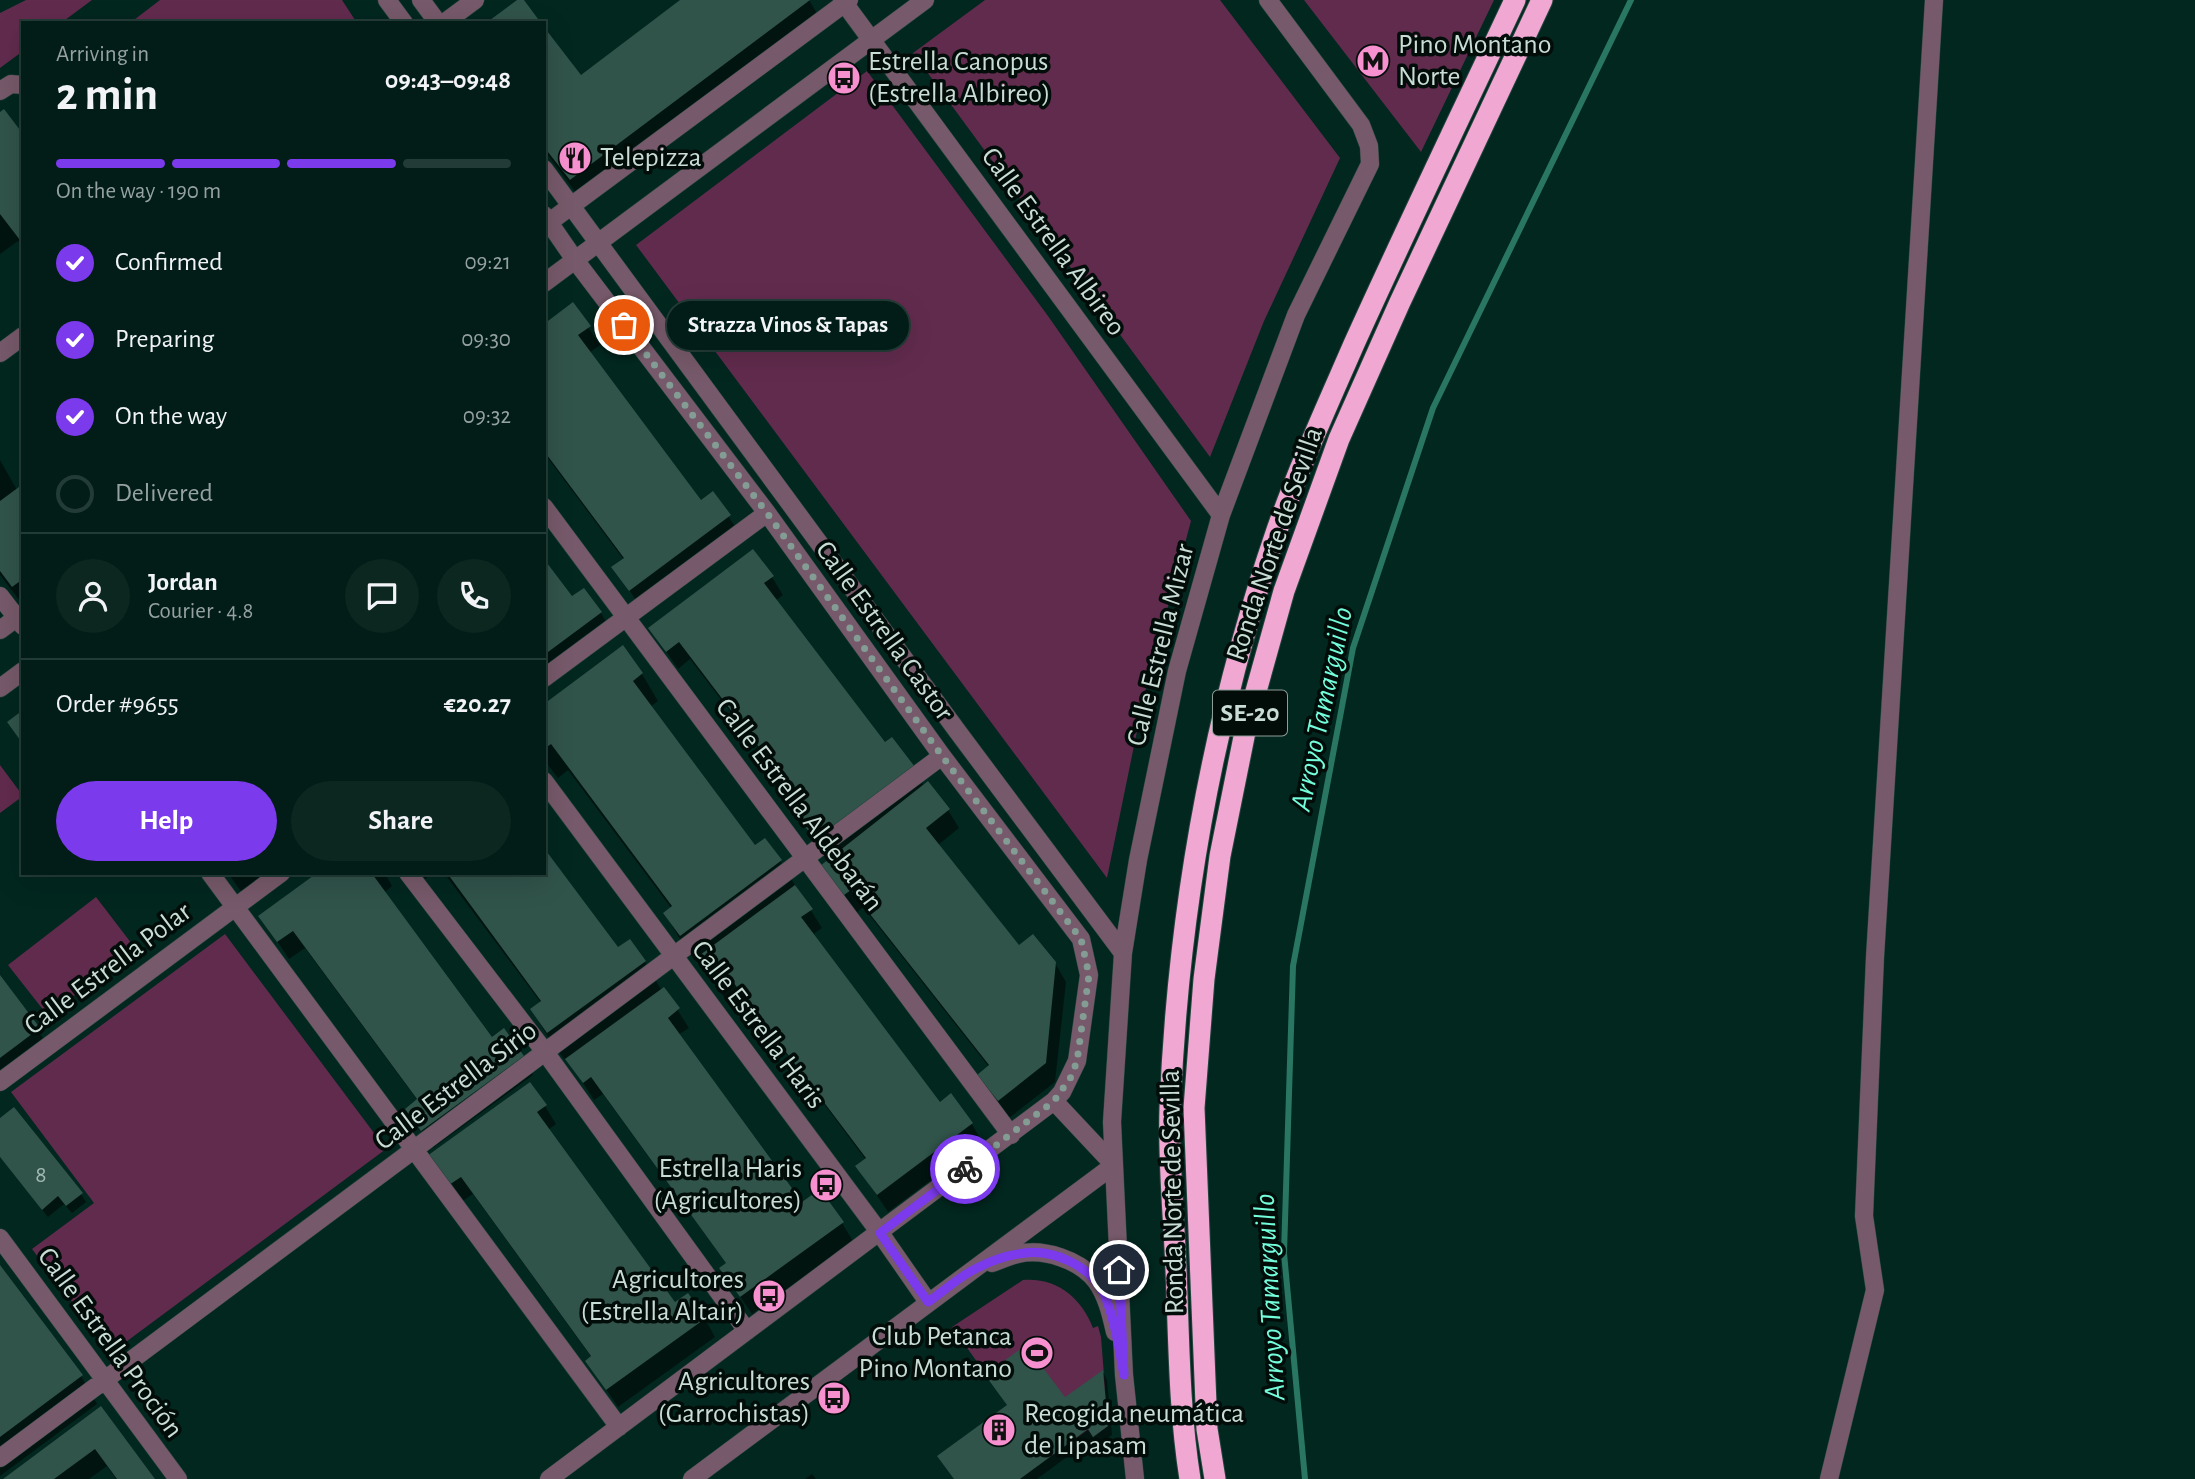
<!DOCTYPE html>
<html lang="en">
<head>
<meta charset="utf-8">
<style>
	:root { --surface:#021d17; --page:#0c2620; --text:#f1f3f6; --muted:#96a2a1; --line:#233b36; --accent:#7c3aed }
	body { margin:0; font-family:"Alegreya Sans",sans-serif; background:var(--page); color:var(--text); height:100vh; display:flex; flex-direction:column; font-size:26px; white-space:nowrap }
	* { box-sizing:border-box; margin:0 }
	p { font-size:23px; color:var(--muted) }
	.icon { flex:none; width:38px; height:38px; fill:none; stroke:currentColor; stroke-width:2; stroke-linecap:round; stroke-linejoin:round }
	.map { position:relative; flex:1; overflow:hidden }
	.side { position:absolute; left:21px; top:21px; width:525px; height:854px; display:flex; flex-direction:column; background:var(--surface); border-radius:0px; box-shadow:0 7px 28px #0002,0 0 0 2px var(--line) }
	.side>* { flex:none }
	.pin { position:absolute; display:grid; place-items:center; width:60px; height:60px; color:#fff; margin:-30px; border:4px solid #fff; border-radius:50%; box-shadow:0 2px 7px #0007 }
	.courier { position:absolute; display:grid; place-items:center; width:70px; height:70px; margin:-35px; border:5px solid #7c3aed; border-radius:50%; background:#fff; color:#222; box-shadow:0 2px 9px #0007 }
	.bubble { position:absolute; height:49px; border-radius:24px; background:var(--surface); box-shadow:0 7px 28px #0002,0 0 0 2px var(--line); font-size:23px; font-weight:700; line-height:49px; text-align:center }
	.overview em { font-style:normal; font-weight:700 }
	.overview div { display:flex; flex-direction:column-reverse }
	.overview { display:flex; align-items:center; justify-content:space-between; height:119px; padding:0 35px }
	h1 { font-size:46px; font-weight:700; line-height:52px }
	.bar { display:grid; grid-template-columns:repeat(4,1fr); gap:10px 7px; align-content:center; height:84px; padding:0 35px }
	.bar i { height:9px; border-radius:5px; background:var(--line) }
	.bar .selected { background:var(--accent) }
	.bar p { grid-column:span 4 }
	.line { display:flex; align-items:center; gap:18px; padding:0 35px; border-top:2px solid var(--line) }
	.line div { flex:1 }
	.round { display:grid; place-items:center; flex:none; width:74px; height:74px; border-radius:37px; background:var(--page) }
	ol { padding:0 35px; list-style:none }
	li { display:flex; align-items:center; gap:21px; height:77px }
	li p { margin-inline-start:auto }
	li .icon { padding:7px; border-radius:50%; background:var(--accent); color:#fff; stroke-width:4 }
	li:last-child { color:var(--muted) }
	li i { width:38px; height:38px; border:4px solid var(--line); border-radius:50% }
	.button { display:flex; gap:14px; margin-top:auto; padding:14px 35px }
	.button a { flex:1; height:80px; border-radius:42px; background:var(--accent); color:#fff; font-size:28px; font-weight:700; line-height:80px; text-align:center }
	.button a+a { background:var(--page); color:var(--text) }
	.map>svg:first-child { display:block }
	.green { fill:#612b4d }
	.shadow { fill:#0007 }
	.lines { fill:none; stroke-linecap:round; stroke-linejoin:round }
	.stream { stroke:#297663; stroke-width:6 }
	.building { fill:#30534a }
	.minor-casing { stroke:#22443c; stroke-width:19 }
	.highway-casing { stroke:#22443c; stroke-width:23 }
	.minor { stroke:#76596a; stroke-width:18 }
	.highway { stroke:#f0a7d2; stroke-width:21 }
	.done { stroke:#839d95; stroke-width:7; stroke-dasharray:0 12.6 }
	.route { stroke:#7c3aed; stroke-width:9 }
	.labels { text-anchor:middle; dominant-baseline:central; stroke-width:7; stroke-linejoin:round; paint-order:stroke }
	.number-label { font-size:24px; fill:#a3bab2 }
	.shield { fill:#020d0a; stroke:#8d9e98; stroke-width:2 }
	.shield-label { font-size:26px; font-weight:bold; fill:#c9dcd5 }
	.poi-label { font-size:28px; fill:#c9dcd5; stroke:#020d0a; text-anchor:start }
	.street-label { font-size:28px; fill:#c9dcd5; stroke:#020d0a }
	.water-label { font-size:30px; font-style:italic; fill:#73fddb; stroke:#020d0a }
</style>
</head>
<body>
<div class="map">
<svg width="2195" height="1479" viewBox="0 0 2195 1479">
	<rect width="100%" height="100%" fill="#02271f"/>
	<!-- green -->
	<path class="green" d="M 26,0 L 92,0 L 61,23 L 23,23 L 23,51 L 0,68 L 0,13 Z
		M 160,0 L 342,0 L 357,23 L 130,23 Z
		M 985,0 L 1220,0 L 1340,158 L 1264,321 L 1210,457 L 913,53 Z
		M 1304,0 L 1494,0 L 1421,152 Z
		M 867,71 L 1048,316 L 1191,521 L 1145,692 L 1107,878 L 636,245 Z
		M 0,765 L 23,796 L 0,813 Z
		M 96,897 L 135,948 L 48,1016 L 8,965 Z
		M 225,934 L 386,1149 L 111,1353 L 32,1249 L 94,1203 L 11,1092 Z
		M 1023,1280 C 1056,1277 1082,1298 1093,1328 L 1098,1326 L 1101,1337 L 1108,1426 L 1093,1437 L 1088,1430 L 1047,1459 L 952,1327 Z"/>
	<!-- shadow -->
	<path class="shadow" d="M 683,0 L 809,0 L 825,27 L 586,206 L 544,150 L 544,30 L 580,77 Z
		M 0,114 L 23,137 L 23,248 L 18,241 L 0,254 Z
		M 572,304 L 600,345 L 589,353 L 701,503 L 713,493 L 740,534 L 641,608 L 614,567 L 624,560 L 544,453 L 544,325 Z
		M 0,460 L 17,490 L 23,486 L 23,605 L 0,575 Z
		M 544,562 L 571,599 L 601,613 L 611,631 L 544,680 Z
		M 772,577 L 783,595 L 775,601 L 885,744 L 913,768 L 924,786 L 948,810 L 959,828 L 938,845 L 1019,947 L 1055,963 L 1066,982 L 1055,1082 L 1009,1118 L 990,1093 L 979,1075 L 989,1067 L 863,907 L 856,913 L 833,884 L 830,861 L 799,817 L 806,811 L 690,659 L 678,669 L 651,629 Z
		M 642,674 L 658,701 L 650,707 L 755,848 L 780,861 L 822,928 L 812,935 L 940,1104 L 972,1124 L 982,1142 L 888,1212 L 858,1167 L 866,1160 L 739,991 L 726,1000 L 699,960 L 697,962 L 681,941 L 665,914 L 672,909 L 568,770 L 558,778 L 544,760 L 544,706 Z
		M 228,873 L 285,873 L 248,901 Z
		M 320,873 L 385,873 L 392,886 L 384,893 L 492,1039 L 523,1057 L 533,1075 L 433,1148 L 407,1109 L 418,1101 L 305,948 L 289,959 L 261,917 Z
		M 421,873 L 433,873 L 425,879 Z
		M 444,873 L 544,873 L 618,950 L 645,962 L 662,991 L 664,989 L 689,1028 L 678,1035 L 802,1205 L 842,1223 L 853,1241 L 752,1314 L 721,1269 L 727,1264 L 603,1094 L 594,1100 L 567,1058 L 564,1059 L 548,1037 L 532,1010 L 541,1003 Z
		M 0,978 L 43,1038 L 0,1070 Z
		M 545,1106 L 556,1124 L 548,1130 L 675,1305 L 705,1319 L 715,1337 L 618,1407 L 587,1361 L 592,1358 L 473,1194 L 461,1202 L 440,1175 Z
		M 0,1121 L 81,1194 L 86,1202 L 72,1213 L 64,1204 L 48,1217 L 0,1157 Z
		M 0,1268 L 81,1376 L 97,1404 L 0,1476 Z
		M 1103,1372 L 1107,1380 L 1112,1435 L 1099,1444 L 1094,1437 L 1037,1479 L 955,1479 Z
		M 101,1409 L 153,1479 L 116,1479 L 107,1466 L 89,1479 L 6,1479 Z
		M 812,1474 L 816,1479 L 805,1479 Z"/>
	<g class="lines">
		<!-- stream -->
		<path class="stream" d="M 1305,1479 L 1284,1253 L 1293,966 L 1353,648 L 1433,408 L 1631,0"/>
	</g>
	<!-- building -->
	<path class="building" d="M 517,0 L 524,0 L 541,23 L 486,23 Z
		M 680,0 L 810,0 L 570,180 L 544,147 L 544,27 L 581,75 Z
		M 4,109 L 23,134 L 23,244 L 0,214 L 0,112 Z
		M 573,302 L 591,326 L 578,335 L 701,500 L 713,491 L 731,515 L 629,591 L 611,567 L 624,558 L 544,451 L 544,324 Z
		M 23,484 L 23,579 L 12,587 L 0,571 L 0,501 Z
		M 753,549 L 774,576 L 764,583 L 885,742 L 892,737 L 915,767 L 816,841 L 797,816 L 806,809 L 679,642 L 666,652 L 648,628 Z
		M 544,559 L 572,596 L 584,588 L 602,612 L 544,655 Z
		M 623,645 L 643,673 L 633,681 L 755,845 L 765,838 L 782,860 L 680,936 L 663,913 L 672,906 L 551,744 L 544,749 L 544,704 Z
		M 23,710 L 23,744 L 7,722 Z
		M 928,781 L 950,809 L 926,828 L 1019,945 L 1033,934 L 1056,962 L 1046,1063 L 998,1101 L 977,1075 L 989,1065 L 851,890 L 844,895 L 820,866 Z
		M 544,848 L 618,947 L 630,939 L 646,961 L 547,1033 L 530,1009 L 541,1001 L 447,873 L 544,873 Z
		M 317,873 L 375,873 L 373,875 L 492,1037 L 504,1028 L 524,1056 L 421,1131 L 405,1109 L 417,1099 L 293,931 L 277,942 L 258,916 Z
		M 795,885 L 813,909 L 801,917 L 940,1102 L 951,1093 L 973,1123 L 877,1195 L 855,1166 L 866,1158 L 727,974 L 715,983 L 696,958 Z
		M 0,975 L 40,1028 L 0,1058 Z
		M 664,987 L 680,1008 L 668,1018 L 802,1202 L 820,1189 L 844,1222 L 740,1297 L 719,1268 L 726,1263 L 591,1077 L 583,1083 L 565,1059 Z
		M 530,1082 L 547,1105 L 537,1112 L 675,1302 L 688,1293 L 706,1318 L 606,1390 L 585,1361 L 591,1356 L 461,1177 L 449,1185 L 427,1156 Z
		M 14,1107 L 83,1193 L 66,1206 L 58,1196 L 42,1210 L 0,1157 L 0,1118 Z
		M 0,1265 L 83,1375 L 0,1437 Z
		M 1026,1345 L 1065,1397 L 1103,1370 L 1108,1426 L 1093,1437 L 1088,1429 L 1020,1479 L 954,1479 L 937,1456 L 1007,1405 L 985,1375 Z
		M 101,1406 L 155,1479 L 117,1479 L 95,1449 L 54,1479 L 3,1479 Z"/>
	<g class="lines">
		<defs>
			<path id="minor" d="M 387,0 L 404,23
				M 421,0 L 438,23
				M 842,0 L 1221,515
				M 444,23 L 475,0
				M 0,91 L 11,84 L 23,85
				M 544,169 L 958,732 L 1123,953
				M 544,215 L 575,260 L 767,513 L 942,756 L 1081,939 L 1089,975 L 1077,1061 L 1062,1092 L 1054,1101 L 549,1479
				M 544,226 L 849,0
				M 544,283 L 925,0
				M 0,353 L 23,336
				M 544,507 L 1011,1135
				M 0,596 L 23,626
				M 0,630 L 23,613
				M 544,678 L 767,513
				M 0,688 L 23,671
				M 544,781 L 880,1233 L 928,1302
				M 210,873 L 619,1427
				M 408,873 L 545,1052 L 747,1331
				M 0,1082 L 281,873
				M 1054,1101 L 1114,1165
				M 0,1238 L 178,1479
				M 992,1263 C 1001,1260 1009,1256 1018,1254 C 1044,1248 1080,1260 1096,1281 C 1107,1296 1111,1315 1115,1332
				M 0,1458 L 942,756
				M 692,1479 L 1114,1165
				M 1135,1479 L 1124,1375 L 1112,1122 L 1123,953 L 1138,860 L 1177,671 L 1221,515 L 1296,315 L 1370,164 L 1369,146 L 1361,125 L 1268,0
				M 1829,1479 L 1875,1290 L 1864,1216 L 1875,957 L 1934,0"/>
			<path id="highway" d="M 1190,1479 C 1179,1410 1179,1340 1176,1270 C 1174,1217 1168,1161 1170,1108 C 1178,912 1213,716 1277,530 C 1299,467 1327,406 1354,344 C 1406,229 1461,115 1515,0
				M 1215,1479 L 1207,1429 L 1194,1108 L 1204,979 L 1220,856 L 1246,727 L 1284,591 L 1339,439 L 1400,302 L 1542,0"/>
		</defs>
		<!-- minor casing -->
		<use href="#minor" class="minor-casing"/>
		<!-- highway casing -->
		<use href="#highway" class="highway-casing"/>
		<!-- minor -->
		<use href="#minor" class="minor"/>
		<!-- highway -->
		<use href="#highway" class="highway"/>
	</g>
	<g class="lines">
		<!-- done -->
		<path class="done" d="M 624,325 L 767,513 L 942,756 L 1081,939 L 1089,975 L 1077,1061 L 1071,1077 L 1054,1101 L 965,1169"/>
		<!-- route -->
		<path class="route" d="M 965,1169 L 880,1233 L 928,1302 C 944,1291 960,1276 977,1268 C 989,1262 1005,1256 1018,1254 C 1051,1247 1091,1265 1105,1296 C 1115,1321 1119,1349 1124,1375 L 1119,1270"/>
	</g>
	<!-- icons -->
	<defs>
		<symbol id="metro-disc" viewBox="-11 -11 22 22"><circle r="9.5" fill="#f690cf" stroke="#020d0a"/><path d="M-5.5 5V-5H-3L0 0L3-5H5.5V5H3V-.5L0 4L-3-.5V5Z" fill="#111"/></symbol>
		<symbol id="bus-disc" viewBox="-11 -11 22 22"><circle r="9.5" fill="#f690cf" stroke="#020d0a"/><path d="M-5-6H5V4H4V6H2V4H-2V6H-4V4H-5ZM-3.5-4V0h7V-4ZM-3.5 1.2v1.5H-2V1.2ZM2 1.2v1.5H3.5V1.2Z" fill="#111"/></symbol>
		<symbol id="restaurant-disc" viewBox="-11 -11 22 22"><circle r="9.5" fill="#f690cf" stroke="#020d0a"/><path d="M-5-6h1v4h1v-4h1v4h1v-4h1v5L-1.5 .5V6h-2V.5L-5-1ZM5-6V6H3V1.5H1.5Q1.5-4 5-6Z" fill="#111"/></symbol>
		<symbol id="stadium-disc" viewBox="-11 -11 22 22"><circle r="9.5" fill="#f690cf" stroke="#020d0a"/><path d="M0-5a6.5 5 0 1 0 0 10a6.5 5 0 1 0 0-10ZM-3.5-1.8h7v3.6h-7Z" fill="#111"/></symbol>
		<symbol id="building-disc" viewBox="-11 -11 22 22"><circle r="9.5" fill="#f690cf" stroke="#020d0a"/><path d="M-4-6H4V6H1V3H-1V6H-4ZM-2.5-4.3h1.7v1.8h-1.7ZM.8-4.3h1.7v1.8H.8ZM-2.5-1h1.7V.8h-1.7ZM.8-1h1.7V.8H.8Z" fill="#111"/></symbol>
	</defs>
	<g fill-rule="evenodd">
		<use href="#metro-disc" x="1354" y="42" width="38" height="38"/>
		<use href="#bus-disc" x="825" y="59" width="38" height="38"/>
		<use href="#restaurant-disc" x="556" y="139" width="38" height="38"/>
		<use href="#bus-disc" x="807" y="1166" width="38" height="38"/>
		<use href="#bus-disc" x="750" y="1277" width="38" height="38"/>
		<use href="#stadium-disc" x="1018" y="1334" width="38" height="38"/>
		<use href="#bus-disc" x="815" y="1379" width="38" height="38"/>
		<use href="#building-disc" x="980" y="1411" width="38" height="38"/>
	</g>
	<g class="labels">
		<!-- number labels -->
		<g class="number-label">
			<text x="41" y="1175">8</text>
		</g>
		<!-- shield labels -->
		<rect class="shield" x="1213" y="690.5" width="74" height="45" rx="5"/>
		<g class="shield-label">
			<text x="1250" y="713">SE-20</text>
		</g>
		<!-- poi labels -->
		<g class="poi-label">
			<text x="1398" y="45">Pino Montano<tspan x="1398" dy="32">Norte</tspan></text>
			<text x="868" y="62">Estrella Canopus<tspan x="868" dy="32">(Estrella Albireo)</tspan></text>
			<text x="600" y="158">Telepizza</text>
			<text x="802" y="1169" text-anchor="end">Estrella Haris<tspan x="802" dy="32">(Agricultores)</tspan></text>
			<text x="744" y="1280" text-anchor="end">Agricultores<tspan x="744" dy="32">(Estrella Altair)</tspan></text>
			<text x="1012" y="1337" text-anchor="end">Club Petanca<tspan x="1012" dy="32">Pino Montano</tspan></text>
			<text x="810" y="1382" text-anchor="end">Agricultores<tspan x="810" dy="32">(Garrochistas)</tspan></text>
			<text x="1024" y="1414">Recogida neumática<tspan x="1024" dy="32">de Lipasam</tspan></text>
		</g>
		<!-- street labels -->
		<g class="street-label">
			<text transform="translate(1053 242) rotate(54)">Calle Estrella Albireo</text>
			<text transform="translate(1275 544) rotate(-71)">Ronda Norte de Sevilla</text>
			<text transform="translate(884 631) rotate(54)">Calle Estrella Castor</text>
			<text transform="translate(1161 645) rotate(-76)">Calle Estrella Mizar</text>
			<text transform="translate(799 805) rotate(53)">Calle Estrella Aldebarán</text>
			<text transform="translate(108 969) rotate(-37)">Calle Estrella Polar</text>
			<text transform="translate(758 1025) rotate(53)">Calle Estrella Haris</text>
			<text transform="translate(456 1086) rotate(-37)">Calle Estrella Sirio</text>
			<text transform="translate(1173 1192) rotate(-91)">Ronda Norte de Sevilla</text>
			<text transform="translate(110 1343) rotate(54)">Calle Estrella Proción</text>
		</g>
		<!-- water labels -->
		<g class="water-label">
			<text transform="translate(1322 709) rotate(-78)">Arroyo Tamarguillo</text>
			<text transform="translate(1270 1297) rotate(-93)">Arroyo Tamarguillo</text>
		</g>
	</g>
</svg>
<div class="pin" style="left:624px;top:325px;background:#ea580c"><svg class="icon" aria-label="bag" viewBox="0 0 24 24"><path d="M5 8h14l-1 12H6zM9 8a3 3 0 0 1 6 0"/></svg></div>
<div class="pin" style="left:1119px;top:1270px;background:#1f2937"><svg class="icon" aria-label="home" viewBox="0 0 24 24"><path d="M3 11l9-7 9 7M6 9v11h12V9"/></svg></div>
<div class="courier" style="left:965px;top:1169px"><svg class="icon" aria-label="bike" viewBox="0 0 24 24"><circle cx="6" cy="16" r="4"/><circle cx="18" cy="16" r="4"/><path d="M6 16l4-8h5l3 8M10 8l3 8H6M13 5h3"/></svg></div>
<div class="bubble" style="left:667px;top:301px;width:242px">Strazza Vinos &amp; Tapas</div>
<section class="side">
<div class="overview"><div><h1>2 min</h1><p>Arriving in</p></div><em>09:43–09:48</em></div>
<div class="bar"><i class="selected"></i><i class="selected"></i><i class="selected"></i><i></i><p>On the way · 190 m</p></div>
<ol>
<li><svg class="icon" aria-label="check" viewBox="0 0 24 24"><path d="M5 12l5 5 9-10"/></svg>Confirmed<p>09:21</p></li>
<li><svg class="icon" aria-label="check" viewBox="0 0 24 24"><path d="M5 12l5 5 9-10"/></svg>Preparing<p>09:30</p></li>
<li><svg class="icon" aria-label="check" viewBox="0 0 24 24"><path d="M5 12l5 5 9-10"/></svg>On the way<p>09:32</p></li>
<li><i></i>Delivered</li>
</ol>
<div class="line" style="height:126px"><a class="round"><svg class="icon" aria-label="person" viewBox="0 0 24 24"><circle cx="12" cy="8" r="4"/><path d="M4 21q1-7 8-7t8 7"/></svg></a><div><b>Jordan</b><p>Courier · 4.8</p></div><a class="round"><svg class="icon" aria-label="chat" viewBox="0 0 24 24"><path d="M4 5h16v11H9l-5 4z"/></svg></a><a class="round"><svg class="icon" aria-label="phone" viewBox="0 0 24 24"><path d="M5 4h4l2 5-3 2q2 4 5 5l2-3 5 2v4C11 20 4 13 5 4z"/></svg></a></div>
<div class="line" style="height:91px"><div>Order #9655</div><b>€20.27</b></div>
<div class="button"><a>Help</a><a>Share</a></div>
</section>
</div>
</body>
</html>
